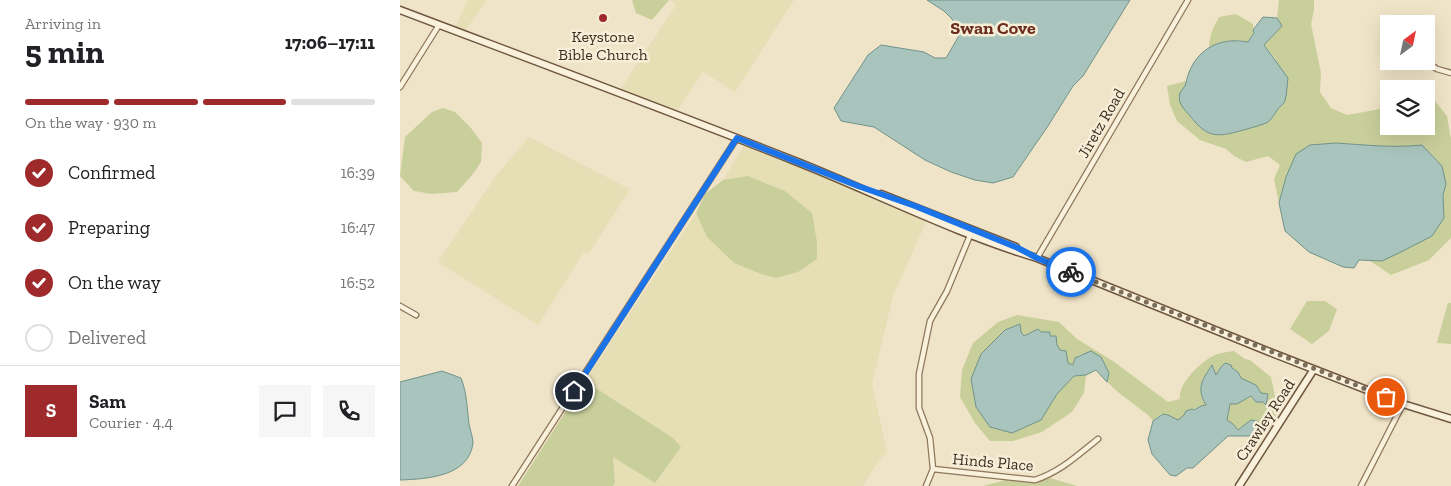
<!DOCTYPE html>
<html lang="en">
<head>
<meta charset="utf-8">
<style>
	:root { --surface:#fff; --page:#f6f6f6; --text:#202124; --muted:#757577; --line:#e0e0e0; --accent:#9e2a2b }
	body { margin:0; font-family:"Zilla Slab",serif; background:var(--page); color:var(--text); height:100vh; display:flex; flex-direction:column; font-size:19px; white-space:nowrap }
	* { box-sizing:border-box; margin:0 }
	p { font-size:16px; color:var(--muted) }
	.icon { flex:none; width:28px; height:28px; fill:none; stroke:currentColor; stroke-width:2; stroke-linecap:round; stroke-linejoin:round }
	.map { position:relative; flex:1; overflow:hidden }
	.drawer { display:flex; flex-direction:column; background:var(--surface); width:400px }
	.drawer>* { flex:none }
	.needle { width:32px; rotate:33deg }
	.tools { position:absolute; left:980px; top:15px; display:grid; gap:10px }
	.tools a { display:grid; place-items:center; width:55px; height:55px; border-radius:0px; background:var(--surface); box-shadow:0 5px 20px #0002; font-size:25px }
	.pin { position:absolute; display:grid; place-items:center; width:42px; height:42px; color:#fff; margin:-21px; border:2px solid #fff; border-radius:50%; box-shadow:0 1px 5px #0007 }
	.courier { position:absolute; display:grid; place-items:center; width:50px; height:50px; margin:-25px; border:4px solid #1a73e8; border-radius:50%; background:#fff; color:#222; box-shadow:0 1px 6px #0007 }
	.summary em { font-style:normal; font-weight:700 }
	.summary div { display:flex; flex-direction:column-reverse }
	.summary { display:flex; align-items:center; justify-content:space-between; height:85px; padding:0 25px }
	h1 { font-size:32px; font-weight:700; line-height:38px }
	.bar { display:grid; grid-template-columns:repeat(4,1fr); gap:8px 5px; align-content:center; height:60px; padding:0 25px }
	.bar i { height:6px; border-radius:4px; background:var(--line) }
	.bar .on { background:var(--accent) }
	.bar p { grid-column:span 4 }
	.line { display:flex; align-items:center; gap:12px; padding:0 25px; border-top:1px solid var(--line) }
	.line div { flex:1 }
	.round { display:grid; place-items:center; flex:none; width:52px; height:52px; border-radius:0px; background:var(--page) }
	ol { padding:0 25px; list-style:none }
	li { display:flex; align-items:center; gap:15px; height:55px }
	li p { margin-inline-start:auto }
	li .icon { padding:5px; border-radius:50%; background:var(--accent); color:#fff; stroke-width:4 }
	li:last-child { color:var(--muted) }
	li i { width:28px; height:28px; border:2px solid var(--line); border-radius:50% }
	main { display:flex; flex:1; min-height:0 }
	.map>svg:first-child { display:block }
	.farmland { fill:#e6deb5 }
	.green { fill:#c9cf9b }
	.water { fill:#a9c4bc; stroke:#6f938a }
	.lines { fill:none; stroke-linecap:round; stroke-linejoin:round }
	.street-casing { stroke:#8d765c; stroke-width:7 }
	.secondary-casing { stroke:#6f573f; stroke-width:9 }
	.street { stroke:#faf1dc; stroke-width:4.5 }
	.secondary { stroke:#faf1dc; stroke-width:6 }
	.done { stroke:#7c6e5b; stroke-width:5; stroke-dasharray:0 9 }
	.route { stroke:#1a73e8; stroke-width:6 }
	.poi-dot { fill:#9e2a2b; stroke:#f7eed8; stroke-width:2 }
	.labels { text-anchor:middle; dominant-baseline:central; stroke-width:5; stroke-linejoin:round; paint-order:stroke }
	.poi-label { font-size:16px; fill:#3d2e20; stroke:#f7eed8 }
	.street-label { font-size:16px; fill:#3d2e20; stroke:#f7eed8 }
	.neighbourhood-label { font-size:18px; font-weight:bold; fill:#6b2e1e; stroke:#f7eed8 }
</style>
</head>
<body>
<main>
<section class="drawer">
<div class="summary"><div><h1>5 min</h1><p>Arriving in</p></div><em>17:06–17:11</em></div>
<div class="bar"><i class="on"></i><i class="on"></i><i class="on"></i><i></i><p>On the way · 930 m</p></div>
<ol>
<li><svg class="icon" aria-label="check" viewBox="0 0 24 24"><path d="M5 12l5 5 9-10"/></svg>Confirmed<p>16:39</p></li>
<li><svg class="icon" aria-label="check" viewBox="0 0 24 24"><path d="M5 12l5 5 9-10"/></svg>Preparing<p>16:47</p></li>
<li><svg class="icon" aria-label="check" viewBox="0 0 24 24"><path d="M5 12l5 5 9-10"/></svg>On the way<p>16:52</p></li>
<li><i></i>Delivered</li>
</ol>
<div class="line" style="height:90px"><b class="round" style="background:var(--accent);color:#fff">S</b><div><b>Sam</b><p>Courier · 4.4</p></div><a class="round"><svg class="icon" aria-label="chat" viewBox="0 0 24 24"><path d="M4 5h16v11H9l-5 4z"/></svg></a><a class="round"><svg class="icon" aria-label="phone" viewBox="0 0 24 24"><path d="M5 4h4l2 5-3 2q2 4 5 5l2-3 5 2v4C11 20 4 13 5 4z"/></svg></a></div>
</section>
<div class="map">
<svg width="1051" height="486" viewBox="0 0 1051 486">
	<rect width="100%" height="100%" fill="#f0e4c8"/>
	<!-- farmland -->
	<path class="farmland" d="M 68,0 L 87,0 L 65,31 L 55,28 Z
		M 270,0 L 394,0 L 335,92 L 303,72 L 276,112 L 220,90 L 276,5 Z
		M 129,137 L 230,189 L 192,249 L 187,254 L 184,252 L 138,325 L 38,262 L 95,177 Z
		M 345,144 L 456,189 L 484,202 L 527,220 L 493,296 L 472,384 L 487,452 L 476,465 L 463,486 L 213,486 L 215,483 L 213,457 L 281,447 L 273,438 L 185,381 L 296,213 L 307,237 L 334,263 L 361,274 L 376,278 L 398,272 L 412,213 L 385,191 L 348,176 L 323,180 Z"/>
	<!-- green -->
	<path class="green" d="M 232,0 L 269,0 L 252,20 L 236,13 Z
		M 879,0 L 914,0 L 914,10 L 911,24 L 921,73 L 920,92 L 931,108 L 947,115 L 975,110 L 989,106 L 989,126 L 1026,126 L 1026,99 L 1034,100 L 1047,116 L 1051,139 L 1051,238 L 1029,260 L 991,275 L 970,261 L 982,261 L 1044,218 L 1043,195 L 1046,184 L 1042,166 L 1022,145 L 1008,146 L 972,146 L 936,143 L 886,177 L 879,203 L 874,179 L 880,165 L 868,156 L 846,162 L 834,156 L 826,149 L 800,140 L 777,121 L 770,105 L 767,86 L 786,81 L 786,85 L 780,94 L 792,120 L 822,135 L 856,126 L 870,121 L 878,108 L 884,103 L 875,58 L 864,45 L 882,26 L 877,18 Z
		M 836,14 L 853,24 L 854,32 L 848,42 L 839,40 L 809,49 C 809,36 813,28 819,17 Z
		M 43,108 L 55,112 L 71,128 L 82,143 L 81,162 L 73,174 L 57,192 L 32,194 L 14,191 L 0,176 L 5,137 L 32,112 Z
		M 348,176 L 385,191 L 412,213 L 417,242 L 417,259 L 398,272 L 376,278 L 361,274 L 334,263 L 307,237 L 296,213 L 305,194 L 323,180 Z
		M 907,301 L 925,301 L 937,309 L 929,331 L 912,344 L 890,329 Z
		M 1048,303 L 1051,303 L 1051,344 L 1037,343 L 1038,338 Z
		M 617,315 L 659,322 L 677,339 L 713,361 L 768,402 L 780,399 C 777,385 800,363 811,357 C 818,353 827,352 834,351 L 845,359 L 850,360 L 871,377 C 874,393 885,427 861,433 L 864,426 L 843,426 L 838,430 L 833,424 L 827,420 L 830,403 C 841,404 851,396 861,393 L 856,385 L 841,378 L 838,372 L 832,368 L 821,367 L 816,375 L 812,365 L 802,380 C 803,391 799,394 806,405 C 796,406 785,414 778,420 L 761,414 L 753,421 L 748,415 L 719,393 L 707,382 L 709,373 L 691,351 L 683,355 L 679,355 L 673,365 L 667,363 L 666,351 L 660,350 L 650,336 L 634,332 L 624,336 L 621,332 L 620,325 L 605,330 L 641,420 L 657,394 L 674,376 L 686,375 L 684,393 L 672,412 L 642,432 L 613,441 L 590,441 L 575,423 L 560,397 L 562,370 L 573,343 L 598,322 Z
		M 185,381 L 273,438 L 281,447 L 255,483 L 213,457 L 215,483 L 213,486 L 118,486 Z
		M 650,478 L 677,486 L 583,486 L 606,480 L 634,482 Z"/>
	<!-- water -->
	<path class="water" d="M 527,0 L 730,0 L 683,76 L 673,86 L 648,126 L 613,177 L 593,183 L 575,180 L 551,172 L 525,160 L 474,127 L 441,121 L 434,108 L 468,55 L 481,45 L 524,52 L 535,58 L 546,58 L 560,34 L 552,19 L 544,11 Z
		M 863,17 L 877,18 L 882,26 L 864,45 L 888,78 C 887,85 887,93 885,101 C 883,105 880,106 878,109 C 875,113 872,119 868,122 C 862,125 854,127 847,129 C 818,137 809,140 790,116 C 784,109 777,103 780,93 C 782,89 785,87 786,83 C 792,52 817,36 848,42 L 854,33 L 853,30 Z
		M 936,143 C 965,145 994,148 1022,145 L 1042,166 L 1046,184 L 1043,195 L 1044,218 L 1032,236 L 1003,251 L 982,261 L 959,260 L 954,268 L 943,267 L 909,252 L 885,231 L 879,203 L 886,177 L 896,154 L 910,145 Z
		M 620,324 L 621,332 L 624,336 L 638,329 L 641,332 L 650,332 L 650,336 L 656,336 L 657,345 L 660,350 L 666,351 L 668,363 L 673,365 L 675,358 L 691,351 L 701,357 L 709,373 L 707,382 L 696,370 L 686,375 L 674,376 L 657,394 L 641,420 L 612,433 L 590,427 L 576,407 L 571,379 L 581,354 L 605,330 Z
		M 825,363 L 831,365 L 832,368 L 838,372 L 841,378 L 856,385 L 861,393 L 868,394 L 866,405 L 863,402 L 856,402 L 851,396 L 837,404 L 830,404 L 827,420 L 833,424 L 838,430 L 851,420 L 857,421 L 864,426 L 861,433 L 849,436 L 828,436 L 793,468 L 787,468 L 776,476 L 770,475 L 752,454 L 748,440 L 753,421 L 763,414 L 768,415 L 778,420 L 784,415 L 786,411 L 792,409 L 794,410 L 801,406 L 806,405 C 796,388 802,380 812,365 L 816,375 L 821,367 Z
		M 42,371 L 61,378 C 67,393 67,408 69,424 C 70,430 73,437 73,443 C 69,477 26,479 0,480 L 0,382 Z"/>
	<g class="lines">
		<defs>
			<path id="street" d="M 1025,61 L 1037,69 L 1051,73
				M 0,87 L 39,25
				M 637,258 L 788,0
				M 0,306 L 16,315
				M 533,469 L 635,480 C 660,472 678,455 698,439
				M 112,486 L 337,138
				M 526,486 L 533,469 L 530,438 L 519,408 L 519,374 L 530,321 L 547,291 L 571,233
				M 961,486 L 1003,404"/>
			<path id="secondary" d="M 0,10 C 132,60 264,109 395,161 C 476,193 554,233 637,258 L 867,351 L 1003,404 L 1051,419
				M 481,194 L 616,247
				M 839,486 L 914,369"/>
		</defs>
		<!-- street casing -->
		<use href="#street" class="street-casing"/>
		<!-- secondary casing -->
		<use href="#secondary" class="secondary-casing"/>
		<!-- street -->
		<use href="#street" class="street"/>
		<!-- secondary -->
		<use href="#secondary" class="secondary"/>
	</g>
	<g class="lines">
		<!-- done -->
		<path class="done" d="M 671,272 L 986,397"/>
		<!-- route -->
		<path class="route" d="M 174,391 L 337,138 L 458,186 L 515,206 L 618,248 L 637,258 L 671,272"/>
	</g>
	<!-- markers -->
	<circle class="poi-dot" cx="203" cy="18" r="5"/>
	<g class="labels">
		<!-- poi labels -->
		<g class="poi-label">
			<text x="203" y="36">Keystone<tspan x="203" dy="18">Bible Church</tspan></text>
		</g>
		<!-- street labels -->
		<g class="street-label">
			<text transform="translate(701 123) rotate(-60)">Jiretz Road</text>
			<text transform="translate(865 420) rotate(-57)">Crawley Road</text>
			<text transform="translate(593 462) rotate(5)">Hinds Place</text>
		</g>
		<!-- neighbourhood labels -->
		<g class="neighbourhood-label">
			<text x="593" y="28">Swan Cove</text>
		</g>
	</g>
</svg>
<div class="tools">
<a><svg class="needle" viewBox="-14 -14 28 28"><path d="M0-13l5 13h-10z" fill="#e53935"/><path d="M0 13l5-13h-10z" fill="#757577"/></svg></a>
<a><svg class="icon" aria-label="layers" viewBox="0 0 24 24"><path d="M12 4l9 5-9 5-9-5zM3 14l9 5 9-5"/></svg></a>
</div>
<div class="pin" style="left:986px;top:397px;background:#ea580c"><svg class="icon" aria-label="bag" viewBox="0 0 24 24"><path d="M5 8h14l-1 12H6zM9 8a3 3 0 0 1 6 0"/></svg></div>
<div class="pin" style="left:174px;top:391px;background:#1f2937"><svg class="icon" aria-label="home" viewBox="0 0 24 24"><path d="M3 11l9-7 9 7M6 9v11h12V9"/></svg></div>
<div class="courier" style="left:671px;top:272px"><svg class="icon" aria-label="bike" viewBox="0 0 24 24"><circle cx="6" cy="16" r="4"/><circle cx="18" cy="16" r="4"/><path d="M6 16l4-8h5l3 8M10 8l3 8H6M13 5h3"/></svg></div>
</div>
</main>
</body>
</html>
